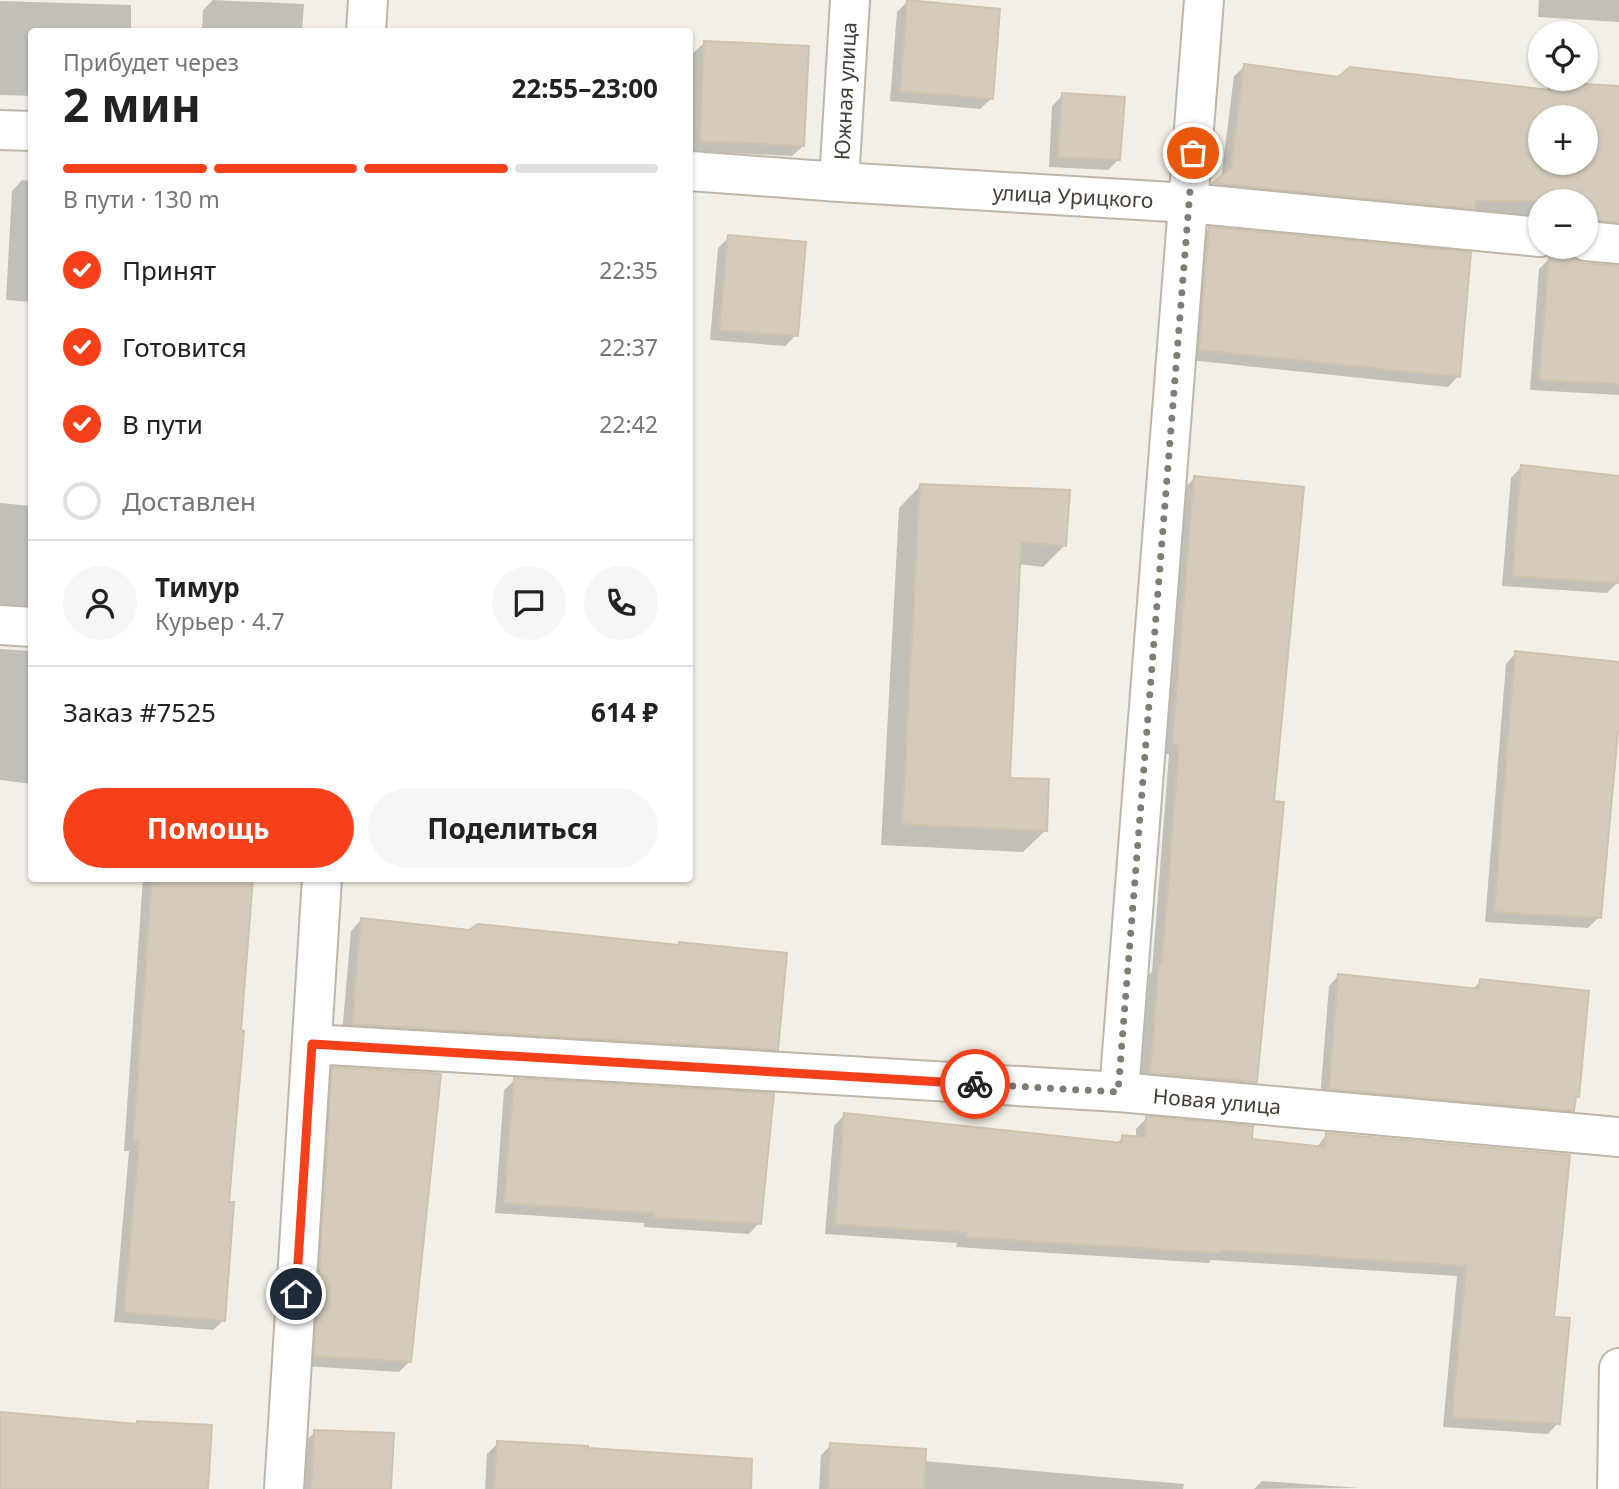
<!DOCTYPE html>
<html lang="ru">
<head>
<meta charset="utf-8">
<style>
	:root { --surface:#fff; --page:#f6f6f6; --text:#222; --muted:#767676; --line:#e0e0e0; --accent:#f6401a }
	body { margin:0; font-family:"Noto Sans",sans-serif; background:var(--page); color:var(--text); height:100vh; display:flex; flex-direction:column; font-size:26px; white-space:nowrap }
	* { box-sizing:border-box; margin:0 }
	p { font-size:23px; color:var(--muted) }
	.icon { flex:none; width:38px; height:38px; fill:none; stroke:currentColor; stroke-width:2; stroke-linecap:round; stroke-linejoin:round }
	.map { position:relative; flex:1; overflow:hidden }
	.sheet { position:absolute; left:28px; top:28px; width:665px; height:854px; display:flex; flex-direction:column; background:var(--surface); border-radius:7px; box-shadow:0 2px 5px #0004 }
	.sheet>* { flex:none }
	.buttons { position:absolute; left:1528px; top:21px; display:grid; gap:14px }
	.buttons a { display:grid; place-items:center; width:70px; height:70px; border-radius:50%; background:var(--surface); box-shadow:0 2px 5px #0004; font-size:35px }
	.pin { position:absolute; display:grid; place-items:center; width:60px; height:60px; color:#fff; margin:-30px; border:4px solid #fff; border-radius:50%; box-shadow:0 2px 7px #0007 }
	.courier { position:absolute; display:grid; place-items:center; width:70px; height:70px; margin:-35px; border:5px solid #f6401a; border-radius:50%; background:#fff; color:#222; box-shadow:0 2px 9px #0007 }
	.head em { font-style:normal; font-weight:700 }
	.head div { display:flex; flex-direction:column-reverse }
	.head { display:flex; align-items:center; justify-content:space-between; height:119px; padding:0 35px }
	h1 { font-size:46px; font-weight:700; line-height:52px }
	.bar { display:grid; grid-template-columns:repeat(4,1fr); gap:10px 7px; align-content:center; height:84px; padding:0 35px }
	.bar i { height:9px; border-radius:5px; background:var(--line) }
	.bar .active { background:var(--accent) }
	.bar p { grid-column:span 4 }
	.line { display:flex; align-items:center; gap:18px; padding:0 35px; border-top:2px solid var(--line) }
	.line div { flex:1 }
	.round { display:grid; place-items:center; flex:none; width:74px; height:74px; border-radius:37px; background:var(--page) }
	ol { padding:0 35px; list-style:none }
	li { display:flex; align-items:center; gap:21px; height:77px }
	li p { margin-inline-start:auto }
	li .icon { padding:7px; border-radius:50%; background:var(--accent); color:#fff; stroke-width:4 }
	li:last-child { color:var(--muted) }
	li i { width:38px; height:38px; border:4px solid var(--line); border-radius:50% }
	.cta { display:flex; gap:14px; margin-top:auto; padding:14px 35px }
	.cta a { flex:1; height:80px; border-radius:42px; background:var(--accent); color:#fff; font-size:28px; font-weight:700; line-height:80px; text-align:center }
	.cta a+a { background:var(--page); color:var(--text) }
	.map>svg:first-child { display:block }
	.shadow { fill:#0003; fill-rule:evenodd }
	.building { fill:#d4cbbc; stroke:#cfc3af; stroke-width:2; fill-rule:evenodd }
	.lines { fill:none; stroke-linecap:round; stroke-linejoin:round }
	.minor-casing { stroke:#beb7a9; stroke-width:42 }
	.minor { stroke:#fff; stroke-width:38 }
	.done { stroke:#827d73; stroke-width:7; stroke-dasharray:0 12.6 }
	.route { stroke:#f6401a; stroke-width:9 }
	.labels { text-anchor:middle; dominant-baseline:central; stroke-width:6; stroke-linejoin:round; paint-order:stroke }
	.street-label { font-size:21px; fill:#453f35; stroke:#fff }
</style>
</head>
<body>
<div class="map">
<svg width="1619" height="1489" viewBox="0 0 1619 1489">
	<rect width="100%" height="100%" fill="#f3efe6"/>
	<!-- shadow -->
	<path class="shadow" d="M 213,0 L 304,4 L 302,32 L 202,32 L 203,10 Z
		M 1539,0 L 1619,0 L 1619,22 L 1538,17 Z
		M 0,1 L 131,5 L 131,32 L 32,32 L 32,96 L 0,95 Z
		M 907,2 L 991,99 L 980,109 L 890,101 L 897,12 Z
		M 705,42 L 803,146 L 792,156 L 690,151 L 690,53 L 693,53 Z
		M 1245,66 L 1332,78 L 1545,91 L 1551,84 L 1619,88 L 1619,236 L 1586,230 L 1586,201 L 1540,201 L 1540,224 L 1206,194 L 1221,179 L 1234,76 ZM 1540,117 L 1586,117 L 1586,163 L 1540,163 Z
		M 1063,95 L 1118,160 L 1108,170 L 1049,167 L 1052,106 Z
		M 22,180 L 32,181 L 32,302 L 6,300 L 12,191 Z
		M 1209,229 L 1458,376 L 1448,387 L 1189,360 L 1199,239 Z
		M 729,237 L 796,335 L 785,346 L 710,340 L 718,248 Z
		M 1551,247 L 1564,247 L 1565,252 L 1573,261 L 1584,264 L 1619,267 L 1619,395 L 1530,390 L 1539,269 L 1549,259 Z
		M 1521,467 L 1619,478 L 1618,582 L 1607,593 L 1502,586 L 1511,478 Z
		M 1195,477 L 1273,803 L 1256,1082 L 1245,1092 L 1140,1083 L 1149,975 L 1152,971 L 1169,754 L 1162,754 L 1185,488 Z
		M 920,486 L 1065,545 L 1043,567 L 1018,564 L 1009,780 L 1045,831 L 1023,852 L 881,845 L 899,508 Z
		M 0,503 L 32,506 L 32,618 L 0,614 Z
		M 0,649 L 32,651 L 32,784 L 0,780 Z
		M 1516,653 L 1619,664 L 1619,703 L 1599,917 L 1588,928 L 1485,922 L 1506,664 Z
		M 143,878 L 251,878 L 227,1203 L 224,1320 L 213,1330 L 114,1322 L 129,1151 L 124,1151 Z
		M 361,920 L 470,932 L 677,947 L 680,944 L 776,1049 L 766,1060 L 342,1034 L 351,931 Z
		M 1339,975 L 1472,990 L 1481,981 L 1577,1096 L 1574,1100 L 1573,1110 L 1562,1121 L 1320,1099 L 1329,986 Z
		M 333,1069 L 409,1362 L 399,1372 L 304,1366 L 322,1079 Z
		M 515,1080 L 759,1223 L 749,1234 L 644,1227 L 644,1223 L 495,1213 L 504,1090 Z
		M 844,1115 L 1116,1144 L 1123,1137 L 1136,1138 L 1136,1129 L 1147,1118 L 1250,1141 L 1316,1148 L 1327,1134 L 1552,1318 L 1558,1423 L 1548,1434 L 1443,1427 L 1457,1276 L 1211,1260 L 1209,1263 L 956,1247 L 957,1243 L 825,1234 L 834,1126 Z
		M 315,1432 L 389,1489 L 302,1489 L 304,1442 Z
		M 498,1443 L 586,1450 L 730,1489 L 485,1489 L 487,1454 Z
		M 831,1445 L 924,1461 L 1184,1484 L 1183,1489 L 819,1489 L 821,1455 Z
		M 1262,1481 L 1360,1488 L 1254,1489 Z"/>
	<!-- building -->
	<path class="building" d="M 907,0 L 1000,9 L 993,99 L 900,91 Z
		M 704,41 L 809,46 L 804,146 L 700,141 Z
		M 1244,64 L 1338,77 L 1350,67 L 1550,90 L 1551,82 L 1619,86 L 1619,222 L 1586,220 L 1586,201 L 1476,201 L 1475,209 L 1213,183 L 1231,168 ZM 1540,117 L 1586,117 L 1586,163 L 1540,163 Z
		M 1062,93 L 1125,97 L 1120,160 L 1058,157 Z
		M 1209,227 L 1471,252 L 1460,377 L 1199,350 Z
		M 728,235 L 806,242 L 798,336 L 719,330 Z
		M 1559,247 L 1565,247 L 1573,258 L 1583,263 L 1619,266 L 1619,384 L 1539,380 L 1549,257 Z
		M 1521,465 L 1619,476 L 1619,583 L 1512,576 Z
		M 1194,476 L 1304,487 L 1274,801 L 1284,802 L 1257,1082 L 1150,1073 L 1159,963 L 1162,963 L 1179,744 L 1172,744 Z
		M 920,484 L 1070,490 L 1066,546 L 1021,542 L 1010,778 L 1049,779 L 1047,831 L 902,824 Z
		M 1515,651 L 1619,662 L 1619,720 L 1601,918 L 1494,912 Z
		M 152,878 L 253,878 L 241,1030 L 244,1031 L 229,1202 L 234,1202 L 225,1321 L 124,1312 L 139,1141 L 133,1141 Z
		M 361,918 L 469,930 L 478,924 L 679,945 L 679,942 L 787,953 L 778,1050 L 352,1024 Z
		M 1338,974 L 1479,989 L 1480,979 L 1589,991 L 1579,1097 L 1576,1097 L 1574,1111 L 1329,1089 Z
		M 332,1067 L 441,1074 L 411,1362 L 314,1356 Z
		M 514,1078 L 774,1093 L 761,1224 L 653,1217 L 654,1213 L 504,1203 Z
		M 844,1113 L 1122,1143 L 1122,1135 L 1145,1137 L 1146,1116 L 1253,1126 L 1252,1139 L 1325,1147 L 1326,1133 L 1570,1155 L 1554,1317 L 1570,1318 L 1560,1424 L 1452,1417 L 1466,1266 L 1221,1250 L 1221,1253 L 966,1237 L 966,1233 L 835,1224 Z
		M 0,1412 L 137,1424 L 137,1421 L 212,1425 L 208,1489 L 0,1489 Z
		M 314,1430 L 394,1433 L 391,1489 L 311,1489 Z
		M 497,1441 L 588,1446 L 588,1448 L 752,1459 L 751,1489 L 494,1489 Z
		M 830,1443 L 926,1449 L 924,1489 L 828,1489 Z"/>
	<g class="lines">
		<defs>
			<path id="minor" d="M 366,32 L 368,0
				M 0,130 L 32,131
				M 690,171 L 839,182 L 1189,203 L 1540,237
				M 839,182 L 850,0
				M 1586,241 L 1619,244
				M 0,625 L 32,627
				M 312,1044 L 1119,1092 L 1619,1137
				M 1119,1092 L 1204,0
				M 284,1489 L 322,878
				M 1617,1489 L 1619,1368"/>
		</defs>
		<!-- minor casing -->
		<use href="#minor" class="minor-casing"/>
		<!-- minor -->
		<use href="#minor" class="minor"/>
	</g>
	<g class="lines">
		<!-- done -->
		<path class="done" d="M 975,1084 L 1118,1092 L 1193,153"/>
		<!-- route -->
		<path class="route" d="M 296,1294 L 312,1044 L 975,1084"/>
	</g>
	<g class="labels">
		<!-- street labels -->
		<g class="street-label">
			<text transform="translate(845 91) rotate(-87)">Южная улица</text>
			<text transform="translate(1073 196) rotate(3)">улица Урицкого</text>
			<text transform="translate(1217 1101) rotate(5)">Новая улица</text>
		</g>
	</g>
</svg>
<div class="buttons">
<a><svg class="icon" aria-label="locate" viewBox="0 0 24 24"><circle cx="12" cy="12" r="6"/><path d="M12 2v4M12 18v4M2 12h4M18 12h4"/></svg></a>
<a>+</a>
<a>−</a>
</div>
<div class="pin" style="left:1193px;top:153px;background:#ea580c"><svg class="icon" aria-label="bag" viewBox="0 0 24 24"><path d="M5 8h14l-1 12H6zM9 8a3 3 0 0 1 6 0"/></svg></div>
<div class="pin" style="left:296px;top:1294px;background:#1f2937"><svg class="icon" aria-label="home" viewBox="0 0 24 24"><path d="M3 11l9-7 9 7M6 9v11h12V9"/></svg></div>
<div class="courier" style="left:975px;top:1084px"><svg class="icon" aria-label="bike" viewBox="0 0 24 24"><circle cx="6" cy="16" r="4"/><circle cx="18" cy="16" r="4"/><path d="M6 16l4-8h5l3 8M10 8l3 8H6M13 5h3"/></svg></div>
<section class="sheet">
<div class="head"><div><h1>2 мин</h1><p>Прибудет через</p></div><em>22:55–23:00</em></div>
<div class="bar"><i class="active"></i><i class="active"></i><i class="active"></i><i></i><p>В пути · 130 m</p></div>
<ol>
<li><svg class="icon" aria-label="check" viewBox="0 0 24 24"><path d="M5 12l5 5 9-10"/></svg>Принят<p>22:35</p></li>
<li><svg class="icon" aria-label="check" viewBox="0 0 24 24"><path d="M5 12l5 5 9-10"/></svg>Готовится<p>22:37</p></li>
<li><svg class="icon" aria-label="check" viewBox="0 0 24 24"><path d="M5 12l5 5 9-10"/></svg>В пути<p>22:42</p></li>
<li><i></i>Доставлен</li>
</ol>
<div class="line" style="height:126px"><a class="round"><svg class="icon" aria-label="person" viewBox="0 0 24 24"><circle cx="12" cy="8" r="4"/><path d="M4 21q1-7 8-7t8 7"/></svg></a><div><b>Тимур</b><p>Курьер · 4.7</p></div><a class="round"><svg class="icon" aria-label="chat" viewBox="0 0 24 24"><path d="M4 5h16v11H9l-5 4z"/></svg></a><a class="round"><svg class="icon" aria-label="phone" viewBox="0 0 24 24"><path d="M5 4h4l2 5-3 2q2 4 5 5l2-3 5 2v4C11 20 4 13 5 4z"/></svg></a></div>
<div class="line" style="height:91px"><div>Заказ #7525</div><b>614 ₽</b></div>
<div class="cta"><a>Помощь</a><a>Поделиться</a></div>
</section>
</div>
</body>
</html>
